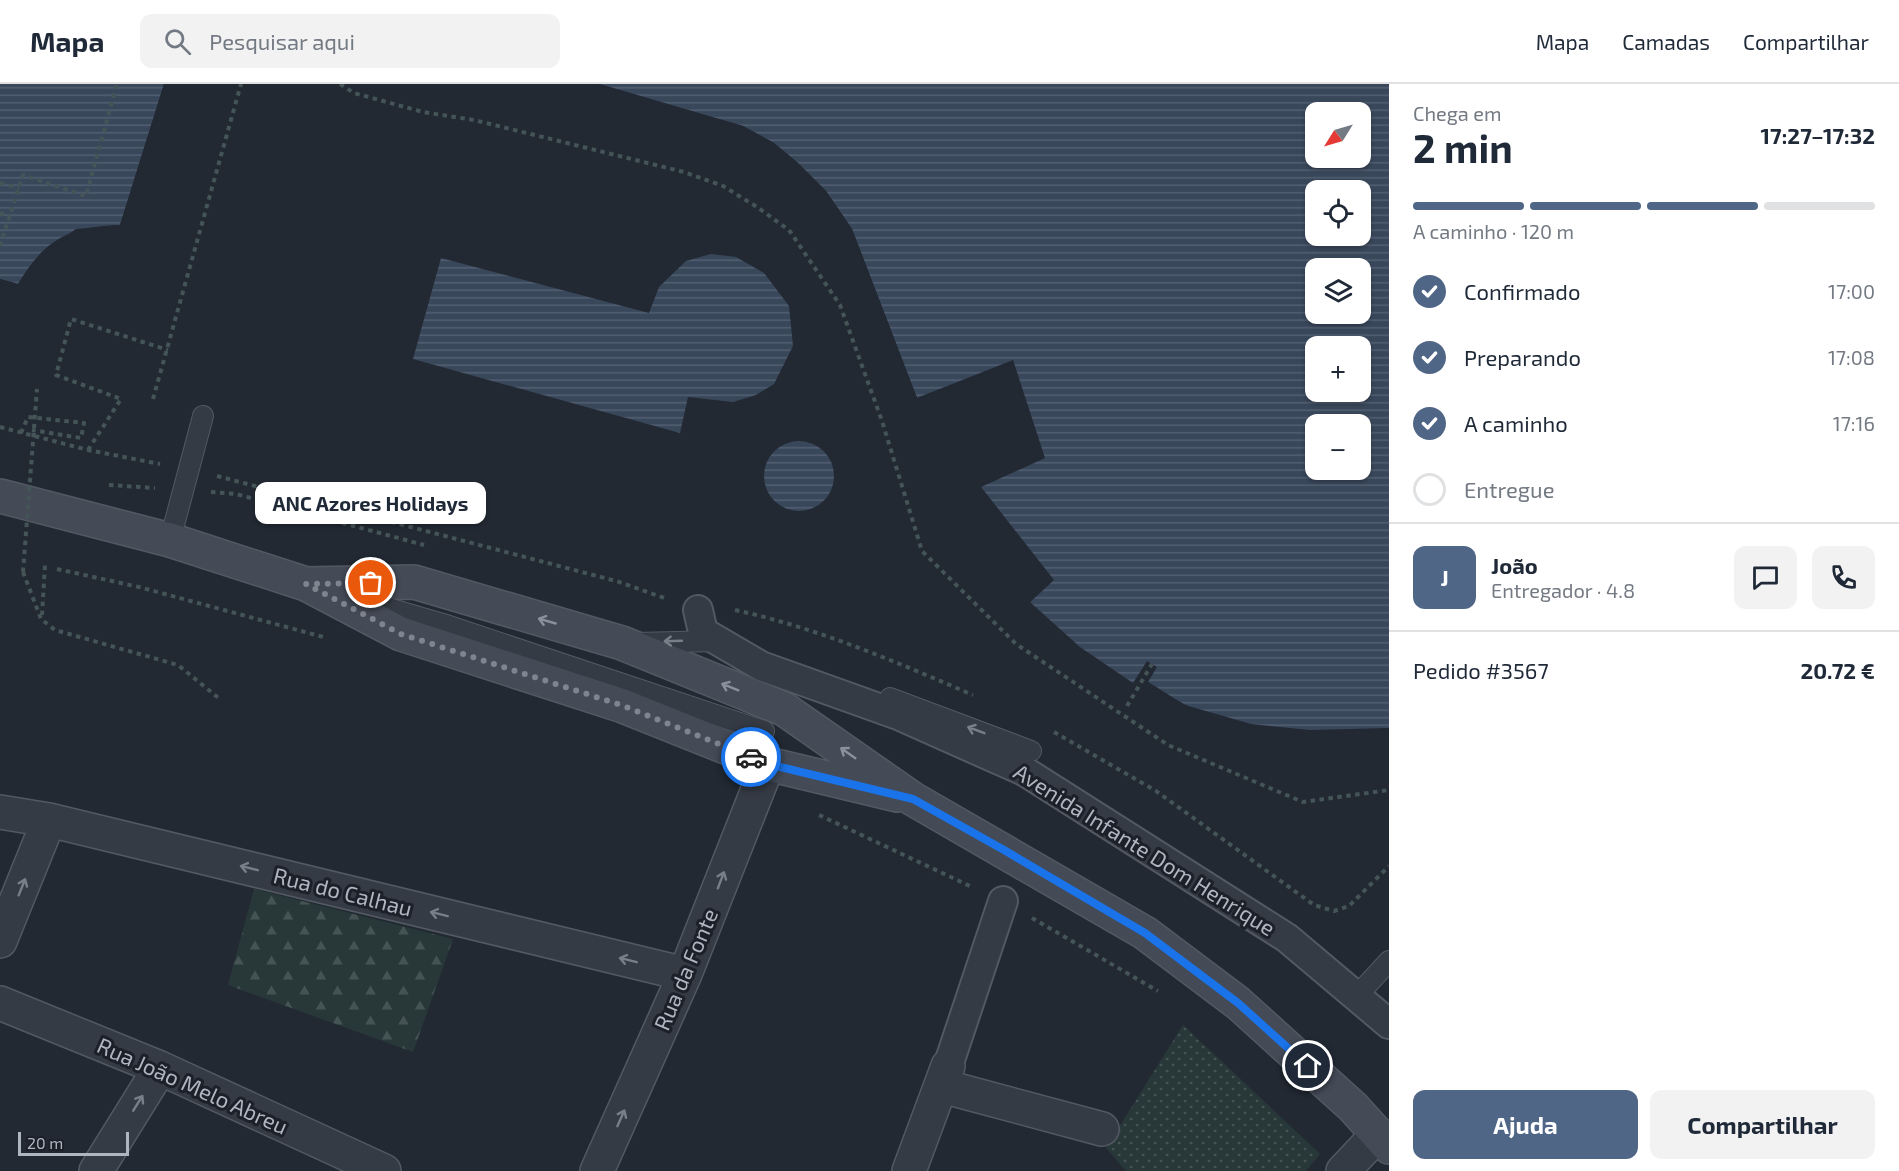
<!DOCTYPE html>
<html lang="pt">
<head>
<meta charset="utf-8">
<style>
	:root { --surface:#fff; --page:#f2f2f3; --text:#1f2937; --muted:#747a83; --line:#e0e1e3; --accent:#506687 }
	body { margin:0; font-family:"Exo 2",sans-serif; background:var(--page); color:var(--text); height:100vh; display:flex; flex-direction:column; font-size:22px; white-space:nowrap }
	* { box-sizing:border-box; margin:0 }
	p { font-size:20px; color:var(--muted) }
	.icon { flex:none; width:33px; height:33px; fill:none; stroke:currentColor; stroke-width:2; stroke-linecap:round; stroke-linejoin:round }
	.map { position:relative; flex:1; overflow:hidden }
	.drawer { display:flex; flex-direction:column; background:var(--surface); width:510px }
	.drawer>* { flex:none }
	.needle { width:39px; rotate:233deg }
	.controls { position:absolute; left:1305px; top:18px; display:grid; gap:12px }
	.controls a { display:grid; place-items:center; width:66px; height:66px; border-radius:12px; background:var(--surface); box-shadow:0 2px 4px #0004; font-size:30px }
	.scale { position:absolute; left:18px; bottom:15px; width:111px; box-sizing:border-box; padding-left:6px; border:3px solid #afb6c1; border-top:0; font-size:16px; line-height:21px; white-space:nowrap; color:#afb6c1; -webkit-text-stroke:4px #1b2029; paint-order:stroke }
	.pin { position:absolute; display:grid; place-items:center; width:51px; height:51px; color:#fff; margin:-26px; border:3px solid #fff; border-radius:50%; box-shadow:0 2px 6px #0007 }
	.courier { position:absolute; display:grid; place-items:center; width:60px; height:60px; margin:-30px; border:4px solid #1a73e8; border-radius:50%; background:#fff; color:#222; box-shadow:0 2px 8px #0007 }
	.bubble { position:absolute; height:42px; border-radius:12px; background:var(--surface); box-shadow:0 2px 4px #0004; font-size:20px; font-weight:700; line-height:42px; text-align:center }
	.overview em { font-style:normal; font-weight:700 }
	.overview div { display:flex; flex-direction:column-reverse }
	.overview { display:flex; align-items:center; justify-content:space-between; height:102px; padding:0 24px }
	h1 { font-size:39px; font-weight:700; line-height:45px }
	.bar { display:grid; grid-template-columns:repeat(4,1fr); gap:9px 6px; align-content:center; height:72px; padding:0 24px }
	.bar i { height:8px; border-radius:4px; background:var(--line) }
	.bar .current { background:var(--accent) }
	.bar p { grid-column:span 4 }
	.line { display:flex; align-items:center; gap:15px; padding:0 24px; border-top:2px solid var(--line) }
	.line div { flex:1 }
	.round { display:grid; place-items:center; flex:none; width:63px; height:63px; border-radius:12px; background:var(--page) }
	ol { padding:0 24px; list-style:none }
	li { display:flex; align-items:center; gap:18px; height:66px }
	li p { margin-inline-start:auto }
	li .icon { padding:6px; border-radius:50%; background:var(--accent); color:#fff; stroke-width:4 }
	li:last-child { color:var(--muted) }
	li i { width:33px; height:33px; border:3px solid var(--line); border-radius:50% }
	.primary-button { display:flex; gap:12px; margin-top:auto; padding:12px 24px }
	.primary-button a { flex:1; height:69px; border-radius:12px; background:var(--accent); color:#fff; font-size:24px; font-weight:700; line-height:69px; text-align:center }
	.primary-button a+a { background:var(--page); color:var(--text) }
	header { display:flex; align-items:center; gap:36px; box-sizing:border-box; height:84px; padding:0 30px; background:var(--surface); border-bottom:2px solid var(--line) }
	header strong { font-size:28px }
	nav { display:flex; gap:33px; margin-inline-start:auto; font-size:21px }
	.search { width:420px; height:54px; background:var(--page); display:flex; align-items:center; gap:15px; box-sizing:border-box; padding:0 21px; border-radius:12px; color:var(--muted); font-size:22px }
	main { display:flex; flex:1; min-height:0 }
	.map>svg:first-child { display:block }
	.green { fill:url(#green-dots) }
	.forest { fill:url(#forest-firs) }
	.water { fill:url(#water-rules); fill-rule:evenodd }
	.pier { fill:#222933 }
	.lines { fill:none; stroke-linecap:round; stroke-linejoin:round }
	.service-casing { stroke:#525962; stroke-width:22 }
	.pedestrian-casing { stroke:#525962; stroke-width:32 }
	.minor-casing { stroke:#525962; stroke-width:36 }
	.secondary-casing { stroke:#525962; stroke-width:36 }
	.path { stroke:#455456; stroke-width:4; stroke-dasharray:4.5 4.5; stroke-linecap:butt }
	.service { stroke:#353b44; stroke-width:20 }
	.pedestrian { stroke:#353b44; stroke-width:28 }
	.minor { stroke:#353b44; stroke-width:33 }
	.secondary { stroke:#444b57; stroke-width:33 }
	.path-bridge { stroke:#455456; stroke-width:4; stroke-dasharray:4.5 4.5; stroke-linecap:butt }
	.oneway { stroke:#8a919c }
	.oneway2 { stroke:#787f89 }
	.done { stroke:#7e858f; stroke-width:6; stroke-dasharray:0 10.8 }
	.route { stroke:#1a73e8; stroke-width:8 }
	.labels { text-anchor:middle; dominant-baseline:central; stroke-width:6; stroke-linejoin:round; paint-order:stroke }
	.street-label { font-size:22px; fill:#afb6c1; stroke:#1b2029 }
</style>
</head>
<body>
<header>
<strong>Mapa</strong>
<div class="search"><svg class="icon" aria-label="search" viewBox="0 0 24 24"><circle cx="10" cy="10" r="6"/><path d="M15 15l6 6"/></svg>Pesquisar aqui</div>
<nav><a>Mapa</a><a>Camadas</a><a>Compartilhar</a></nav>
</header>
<main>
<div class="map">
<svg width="1389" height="1087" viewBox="0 0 1389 1087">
	<defs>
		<pattern id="green-dots" width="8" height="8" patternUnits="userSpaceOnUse" patternTransform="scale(1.5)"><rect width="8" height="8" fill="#283838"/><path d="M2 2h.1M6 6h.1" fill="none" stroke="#455353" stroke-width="1.8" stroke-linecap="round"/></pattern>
		<pattern id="forest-firs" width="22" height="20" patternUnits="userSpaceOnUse" patternTransform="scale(1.5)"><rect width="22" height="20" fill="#283838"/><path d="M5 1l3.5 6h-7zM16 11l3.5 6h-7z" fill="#455353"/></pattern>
		<pattern id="water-rules" width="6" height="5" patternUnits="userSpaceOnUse" patternTransform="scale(1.5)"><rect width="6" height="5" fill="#39475b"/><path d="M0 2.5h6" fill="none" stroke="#535f71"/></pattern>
	</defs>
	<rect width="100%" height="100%" fill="#222933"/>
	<!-- green -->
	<path class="green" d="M 1183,941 L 1320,1070 L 1306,1087 L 1126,1087 L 1106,1064 Z"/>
	<!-- forest -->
	<path class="forest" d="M 254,805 L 453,855 L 413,968 L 228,901 Z"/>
	<!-- water -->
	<path class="water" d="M 0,0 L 164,0 L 120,141 C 68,143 45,155 18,200 L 0,195 Z
		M 600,0 L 1389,0 L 1389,644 C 1328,651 1240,648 1184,620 C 1171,614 1160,605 1148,598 L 1157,583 L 1147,577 L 1133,599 L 1080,563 L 1030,518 L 1053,496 L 980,402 L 1044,374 L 1013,277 L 917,314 L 852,145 L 826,107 L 798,79 L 774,59 L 743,42 ZM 1316,28 L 1360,28 L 1360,74 L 1316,74 ZM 1316,106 L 1360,106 L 1360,152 L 1316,152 ZM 1316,184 L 1360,184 L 1360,230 L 1316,230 ZM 1316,262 L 1360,262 L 1360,308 L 1316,308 ZM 1316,340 L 1360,340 L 1360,386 L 1316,386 Z
		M 711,170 L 736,173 L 764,189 L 789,222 L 793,262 L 774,300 L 756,311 L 733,318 L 688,313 L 680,349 L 413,275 L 441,174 L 649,229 L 659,203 L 686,177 Z
		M764 392a35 35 0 1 1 70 0a35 35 0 1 1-70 0Z"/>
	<!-- pier -->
	<path class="pier" d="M 164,0 L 167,1 L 122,143 L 77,148 L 43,171 L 19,203 L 0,199 L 0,195 L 18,200 L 41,169 L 76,145 L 120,141 Z
		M 597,0 L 743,42 L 774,59 L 798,79 L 826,107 L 852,145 L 917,314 L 1013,276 L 1045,374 L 981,403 L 1054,496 L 1028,520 L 1028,516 L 1049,496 L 977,403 L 1041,373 L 1011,280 L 915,317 L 850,146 L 823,109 L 796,82 L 772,61 L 742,45 L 599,3 Z
		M 1148,598 L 1185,621 L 1251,640 L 1310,646 L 1389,644 L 1389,647 L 1310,649 L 1250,643 L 1184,623 L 1147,601 Z"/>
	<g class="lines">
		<defs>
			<path id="service" d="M 170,456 L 203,332
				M 361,516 L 443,540 L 764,647
				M 636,559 L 717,557
				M 890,614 L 1031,667
				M 1365,903 L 1389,877"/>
			<path id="pedestrian" d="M 698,526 L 703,548 L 761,582 L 898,631 L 1024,687 L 1287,854 L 1389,940
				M 948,982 L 1003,817"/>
			<path id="minor" d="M 0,728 L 49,736 L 685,890
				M 0,857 L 49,736
				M 0,919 L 160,984 L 384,1087
				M 942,1002 L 1102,1045
				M 96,1087 L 160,984
				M 597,1087 L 685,890 L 768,680
				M 909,1087 L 948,982
				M 1343,1087 L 1378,1050"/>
			<path id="secondary" d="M 0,412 L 170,456 L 306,500 L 401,550 L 623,622 L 768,680 L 897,711
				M 306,500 L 414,498 L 622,559 L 784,625 L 913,715 L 1145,849 L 1238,919 L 1353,1023 L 1389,1063"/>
		</defs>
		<!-- service casing -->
		<use href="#service" class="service-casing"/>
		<!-- pedestrian casing -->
		<use href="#pedestrian" class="pedestrian-casing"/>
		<!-- minor casing -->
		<use href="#minor" class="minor-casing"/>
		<!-- secondary casing -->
		<use href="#secondary" class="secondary-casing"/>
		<!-- path -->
		<path class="path" d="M 340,0 L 354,9 L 423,28 L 474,36 L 684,88 L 723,102 L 757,123 L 789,146 L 840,221 L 882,337 L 922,467 L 1016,560 L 1168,661 L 1303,718 L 1389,706
			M 0,99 L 19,104
			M 0,129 L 10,132
			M 0,162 L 23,91 L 86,112 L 117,0
			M 153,315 L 241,0
			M 0,343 L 88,366 L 160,380
			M 21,349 L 28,333 L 84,339 L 81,354 L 32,346
			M 88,366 L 121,315 L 56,291 L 71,235 L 168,266
			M 217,392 L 616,497 L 667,515
			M 109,401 L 155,404
			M 211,408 L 236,410 L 424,461
			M 57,485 L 139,503 L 327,554
			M 23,488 L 41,535 L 55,546 L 178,581 L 221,616
			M 735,526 C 818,544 896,578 973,611
			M 42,531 L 45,481
			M 1127,622 L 1152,580
			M 1054,648 L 1156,707 L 1314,821 L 1334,827 L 1349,822 L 1389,782
			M 819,731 L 972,803
			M 1032,834 L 1158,907"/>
		<!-- service -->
		<use href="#service" class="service"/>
		<!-- pedestrian -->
		<use href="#pedestrian" class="pedestrian"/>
		<!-- minor -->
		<use href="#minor" class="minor"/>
		<!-- secondary -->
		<use href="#secondary" class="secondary"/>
		<!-- path-bridge -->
		<path class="path-bridge" d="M 23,488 L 37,305"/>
	</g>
	<!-- one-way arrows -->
	<defs><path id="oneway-shaft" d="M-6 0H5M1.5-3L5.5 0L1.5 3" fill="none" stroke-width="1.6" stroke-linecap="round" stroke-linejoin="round" transform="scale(1.5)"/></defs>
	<g class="oneway">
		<use href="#oneway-shaft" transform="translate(547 537) rotate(-164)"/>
		<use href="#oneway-shaft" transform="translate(730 603) rotate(-158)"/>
		<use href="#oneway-shaft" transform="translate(848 669) rotate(-145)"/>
	</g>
	<g class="oneway2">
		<use href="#oneway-shaft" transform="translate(673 557) rotate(178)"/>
		<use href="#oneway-shaft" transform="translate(976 646) rotate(-159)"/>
		<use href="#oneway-shaft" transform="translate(249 784) rotate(-166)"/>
		<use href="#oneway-shaft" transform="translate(721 796) rotate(-69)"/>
		<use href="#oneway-shaft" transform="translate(22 803) rotate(-68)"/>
		<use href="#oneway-shaft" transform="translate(439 830) rotate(-166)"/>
		<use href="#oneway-shaft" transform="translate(628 876) rotate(-166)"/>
		<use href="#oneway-shaft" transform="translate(138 1019) rotate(-58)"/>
		<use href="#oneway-shaft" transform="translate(621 1034) rotate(-66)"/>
	</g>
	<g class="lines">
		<!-- done -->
		<path class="done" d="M 371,499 L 306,500 L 401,550 L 624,622 L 751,673"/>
		<!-- route -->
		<path class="route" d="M 751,673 L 768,680 L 913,715 L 1004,766 L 1145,849 L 1238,919 L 1308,982"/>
	</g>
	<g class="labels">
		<!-- street labels -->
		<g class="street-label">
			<text transform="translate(1145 765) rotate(32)">Avenida Infante Dom Henrique</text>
			<text transform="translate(343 807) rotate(14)">Rua do Calhau</text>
			<text transform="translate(685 885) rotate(-67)">Rua da Fonte</text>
			<text transform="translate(193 1001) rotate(24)">Rua João Melo Abreu</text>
		</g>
	</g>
</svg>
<div class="controls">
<a><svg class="needle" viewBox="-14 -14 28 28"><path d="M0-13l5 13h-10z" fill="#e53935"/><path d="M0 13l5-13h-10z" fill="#747a83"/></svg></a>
<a><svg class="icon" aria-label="locate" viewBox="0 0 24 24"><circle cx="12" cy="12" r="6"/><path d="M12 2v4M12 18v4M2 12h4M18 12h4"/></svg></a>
<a><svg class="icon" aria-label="layers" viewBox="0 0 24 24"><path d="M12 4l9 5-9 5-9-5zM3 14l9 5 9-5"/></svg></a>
<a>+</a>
<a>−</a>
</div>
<div class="scale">20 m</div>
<div class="pin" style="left:371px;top:499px;background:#ea580c"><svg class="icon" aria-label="bag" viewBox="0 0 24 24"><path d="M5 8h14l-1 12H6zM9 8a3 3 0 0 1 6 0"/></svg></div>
<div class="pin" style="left:1308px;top:982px;background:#1f2937"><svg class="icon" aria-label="home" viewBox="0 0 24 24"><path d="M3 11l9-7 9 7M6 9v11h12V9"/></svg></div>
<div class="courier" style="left:751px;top:673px"><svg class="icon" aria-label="car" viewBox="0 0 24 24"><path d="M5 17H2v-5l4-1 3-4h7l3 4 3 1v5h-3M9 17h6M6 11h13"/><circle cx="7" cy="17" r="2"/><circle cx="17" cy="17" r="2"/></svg></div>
<div class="bubble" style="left:255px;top:398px;width:231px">ANC Azores Holidays</div>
</div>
<section class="drawer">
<div class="overview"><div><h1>2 min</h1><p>Chega em</p></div><em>17:27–17:32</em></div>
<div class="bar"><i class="current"></i><i class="current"></i><i class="current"></i><i></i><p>A caminho · 120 m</p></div>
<ol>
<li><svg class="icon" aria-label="check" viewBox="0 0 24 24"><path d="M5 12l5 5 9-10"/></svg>Confirmado<p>17:00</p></li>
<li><svg class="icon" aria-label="check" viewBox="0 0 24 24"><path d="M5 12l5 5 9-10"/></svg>Preparando<p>17:08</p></li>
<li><svg class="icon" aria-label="check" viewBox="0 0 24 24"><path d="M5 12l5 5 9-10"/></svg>A caminho<p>17:16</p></li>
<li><i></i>Entregue</li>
</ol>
<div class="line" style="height:108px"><b class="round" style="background:var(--accent);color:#fff">J</b><div><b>João</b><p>Entregador · 4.8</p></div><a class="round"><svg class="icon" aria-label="chat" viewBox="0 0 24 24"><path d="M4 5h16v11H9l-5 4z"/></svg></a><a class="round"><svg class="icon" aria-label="phone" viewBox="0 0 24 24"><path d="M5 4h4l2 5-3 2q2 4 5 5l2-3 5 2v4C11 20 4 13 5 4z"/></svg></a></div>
<div class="line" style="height:78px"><div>Pedido #3567</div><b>20.72 €</b></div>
<div class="primary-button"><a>Ajuda</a><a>Compartilhar</a></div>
</section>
</main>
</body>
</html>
